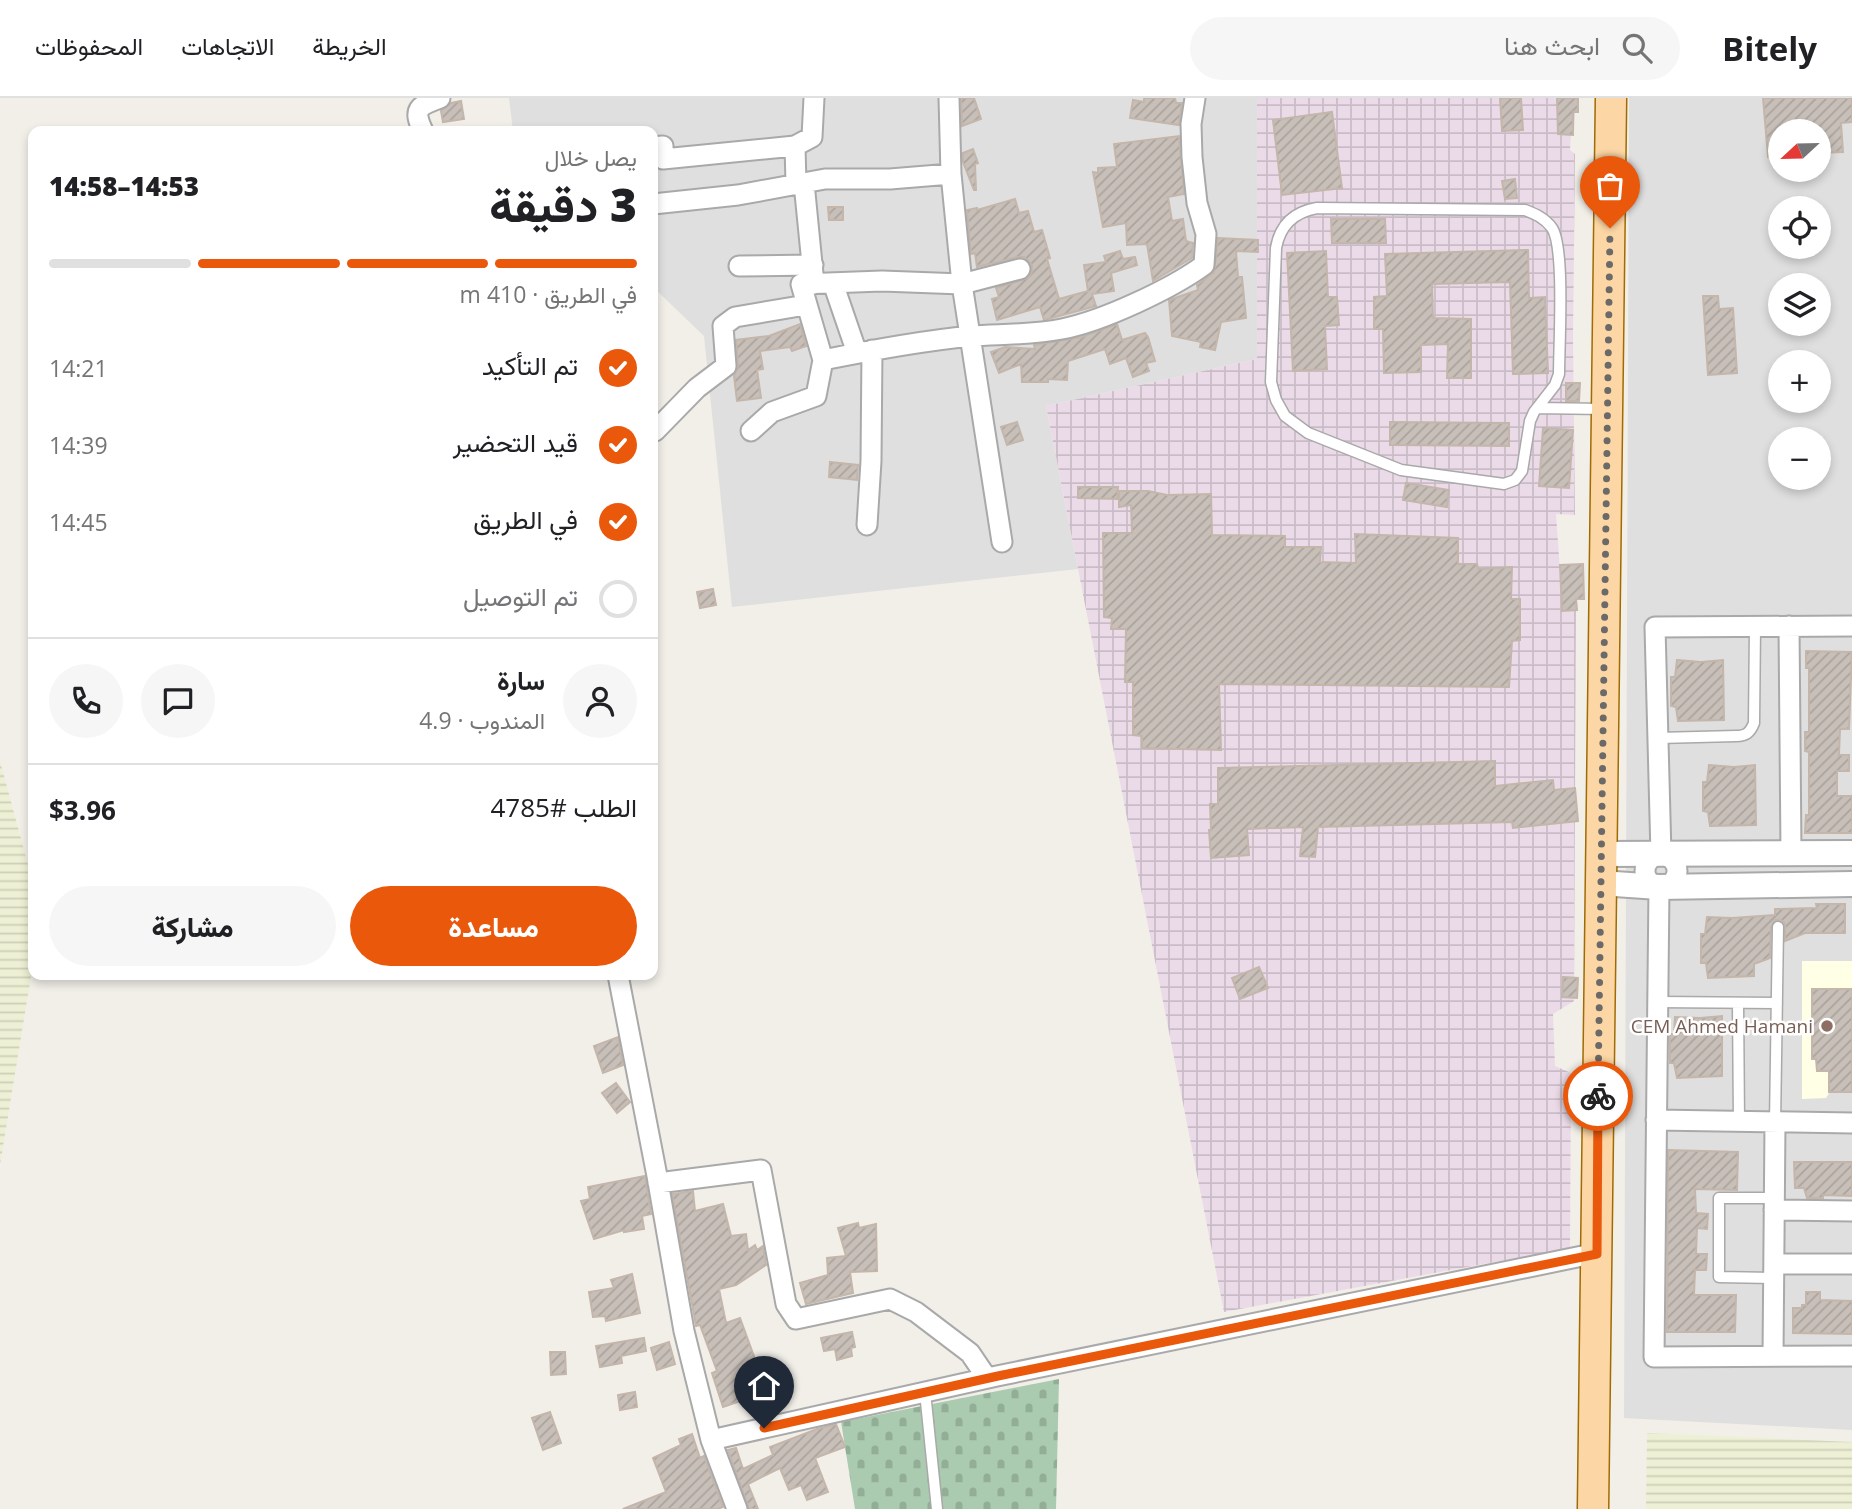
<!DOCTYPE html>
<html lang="ar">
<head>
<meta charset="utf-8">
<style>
	:root { --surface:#fff; --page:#f6f6f6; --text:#202124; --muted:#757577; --line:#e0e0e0; --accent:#ea580c }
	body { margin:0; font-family:"Open Sans",Vazirmatn,sans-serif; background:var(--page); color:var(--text); direction:rtl; height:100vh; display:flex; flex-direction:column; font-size:26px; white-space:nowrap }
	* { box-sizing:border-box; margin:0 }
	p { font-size:23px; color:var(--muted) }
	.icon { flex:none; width:38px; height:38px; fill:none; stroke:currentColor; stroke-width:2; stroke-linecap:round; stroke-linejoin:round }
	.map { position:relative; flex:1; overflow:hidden; direction:ltr }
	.side { position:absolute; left:28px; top:28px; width:630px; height:854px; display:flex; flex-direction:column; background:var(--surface); border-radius:14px; box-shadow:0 4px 10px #0003; direction:rtl }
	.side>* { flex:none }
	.needle { width:46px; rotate:248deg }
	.controls { position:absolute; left:1768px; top:21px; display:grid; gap:14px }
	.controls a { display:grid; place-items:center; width:63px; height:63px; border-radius:50%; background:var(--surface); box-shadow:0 4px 10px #0003; font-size:35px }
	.pin { position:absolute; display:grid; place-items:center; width:60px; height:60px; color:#fff; margin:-72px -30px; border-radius:50% 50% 50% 0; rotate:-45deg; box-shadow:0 0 7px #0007 }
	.pin .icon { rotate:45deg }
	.courier { position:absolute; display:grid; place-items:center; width:70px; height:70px; margin:-35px; border:5px solid #ea580c; border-radius:50%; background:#fff; color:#222; box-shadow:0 2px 9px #0007 }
	.head em { font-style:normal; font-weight:800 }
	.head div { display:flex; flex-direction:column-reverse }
	.head { display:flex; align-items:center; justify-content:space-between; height:119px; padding:0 21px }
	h1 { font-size:46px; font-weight:800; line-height:52px }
	.bar { display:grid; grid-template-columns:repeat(4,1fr); gap:10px 7px; align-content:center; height:84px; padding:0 21px }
	.bar i { height:9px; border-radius:5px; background:var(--line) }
	.bar .current { background:var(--accent) }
	.bar p { grid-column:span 4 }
	.line { display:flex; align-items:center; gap:18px; padding:0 21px; border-top:2px solid var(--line) }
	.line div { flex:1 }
	.round { display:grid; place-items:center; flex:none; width:74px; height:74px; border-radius:37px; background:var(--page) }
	ol { padding:0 21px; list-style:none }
	li { display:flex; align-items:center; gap:21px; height:77px }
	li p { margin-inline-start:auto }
	li .icon { padding:7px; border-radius:50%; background:var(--accent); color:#fff; stroke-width:4 }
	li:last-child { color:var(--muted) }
	li i { width:38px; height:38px; border:4px solid var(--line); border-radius:50% }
	.cta { display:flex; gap:14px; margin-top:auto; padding:14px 21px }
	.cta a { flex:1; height:80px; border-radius:42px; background:var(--accent); color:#fff; font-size:28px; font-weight:800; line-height:80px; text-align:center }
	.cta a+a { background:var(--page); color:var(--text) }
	header { display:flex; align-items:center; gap:42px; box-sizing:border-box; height:98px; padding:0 35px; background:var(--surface); border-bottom:2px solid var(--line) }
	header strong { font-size:33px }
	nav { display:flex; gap:38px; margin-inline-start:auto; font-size:24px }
	.search { width:490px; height:63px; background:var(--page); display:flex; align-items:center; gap:18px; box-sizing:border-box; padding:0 24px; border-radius:38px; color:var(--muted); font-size:26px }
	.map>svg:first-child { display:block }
	.residential { fill:#e0dfdf; fill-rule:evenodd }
	.industrial { fill:url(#industrial-grid) }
	.education { fill:#ffffe5 }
	.farmland { fill:url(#farmland-rules) }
	.cemetery { fill:url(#cemetery-stones) }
	.building { fill:url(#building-hatch); stroke:#c4b6ab; stroke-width:2 }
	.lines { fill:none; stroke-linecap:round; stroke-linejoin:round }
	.service-casing { stroke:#a9a9a9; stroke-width:13 }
	.minor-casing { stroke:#a9a9a9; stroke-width:23 }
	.tertiary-casing { stroke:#a9a9a9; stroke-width:28 }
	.primary-casing { stroke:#a06b00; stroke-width:33 }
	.service { stroke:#fff; stroke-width:10 }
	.minor { stroke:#fff; stroke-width:19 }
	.tertiary { stroke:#fff; stroke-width:24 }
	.primary { stroke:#fcd6a4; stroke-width:30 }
	.done { stroke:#6b6a68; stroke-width:7; stroke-dasharray:0 12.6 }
	.route { stroke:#ea580c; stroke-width:9 }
	.education-dot { fill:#8d6e63; stroke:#fff; stroke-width:2.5 }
	.labels { text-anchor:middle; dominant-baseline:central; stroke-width:5; stroke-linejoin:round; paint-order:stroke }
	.education-label { font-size:19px; fill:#785e54; stroke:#fff; text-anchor:end }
</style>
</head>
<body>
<header>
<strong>Bitely</strong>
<div class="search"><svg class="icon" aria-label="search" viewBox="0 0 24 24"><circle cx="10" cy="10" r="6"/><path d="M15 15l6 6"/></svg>ابحث هنا</div>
<nav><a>الخريطة</a><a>الاتجاهات</a><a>المحفوظات</a></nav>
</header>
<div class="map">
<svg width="1852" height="1411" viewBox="0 0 1852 1411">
	<defs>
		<pattern id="industrial-grid" width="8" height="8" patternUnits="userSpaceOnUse" patternTransform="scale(1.75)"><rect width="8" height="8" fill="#ebdbe8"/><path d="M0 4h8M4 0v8" fill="none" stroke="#c9bcc7"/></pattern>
		<pattern id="farmland-rules" width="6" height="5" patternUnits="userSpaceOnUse" patternTransform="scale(1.75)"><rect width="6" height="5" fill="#eef0d5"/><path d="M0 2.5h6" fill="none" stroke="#ccceb7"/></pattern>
		<pattern id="cemetery-stones" width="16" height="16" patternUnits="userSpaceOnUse" patternTransform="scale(1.75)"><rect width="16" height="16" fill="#aacbaf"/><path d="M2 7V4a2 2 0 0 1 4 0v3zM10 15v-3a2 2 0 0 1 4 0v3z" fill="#92ae96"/></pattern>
		<pattern id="building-hatch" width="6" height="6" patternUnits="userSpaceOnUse" patternTransform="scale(1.75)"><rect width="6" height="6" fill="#c7bfb8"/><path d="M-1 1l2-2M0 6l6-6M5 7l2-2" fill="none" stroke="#aba49e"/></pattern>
	</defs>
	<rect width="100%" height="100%" fill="#f2efe9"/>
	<!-- residential -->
	<path class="residential" d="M 509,0 L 1257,0 L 1257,261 L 1046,308 L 1078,471 L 732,509 L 704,238 L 653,189 L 653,33 L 513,33 Z
		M 1629,0 L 1852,0 L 1852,1332 L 1624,1320 ZM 1780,33 L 1818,33 L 1818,72 L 1780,72 ZM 1780,110 L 1818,110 L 1818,149 L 1780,149 ZM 1780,187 L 1818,187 L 1818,226 L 1780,226 ZM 1780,264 L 1818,264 L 1818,303 L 1780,303 ZM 1780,341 L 1818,341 L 1818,380 L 1780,380 Z"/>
	<!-- industrial -->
	<path class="industrial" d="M 1257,0 L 1575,0 L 1574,33 L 1571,36 L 1570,52 L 1575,56 L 1573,239 L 1575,417 L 1556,416 L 1562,501 L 1576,502 L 1574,903 L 1553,916 L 1555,968 L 1571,975 L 1570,1150 L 1224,1214 L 1046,308 L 1257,261 Z"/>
	<!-- education -->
	<path class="education" d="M 1802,863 L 1852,863 L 1852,994 L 1830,994 L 1826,1000 L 1802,1001 Z"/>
	<!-- farmland -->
	<path class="farmland" d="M 0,663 L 33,785 L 33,866 L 0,1067 Z
		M 1647,1335 L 1852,1344 L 1852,1411 L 1646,1411 Z"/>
	<!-- cemetery -->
	<path class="cemetery" d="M 1059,1281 L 1056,1411 L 855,1411 L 841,1324 Z"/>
	<!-- building -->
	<path class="building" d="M 961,0 L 974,0 L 981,21 L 962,28 Z
		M 1144,0 L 1175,0 L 1176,5 L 1182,5 L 1179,27 L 1130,20 L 1133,2 L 1144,4 Z
		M 1500,0 L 1521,0 L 1523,32 L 1502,33 Z
		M 1557,0 L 1578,0 L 1578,14 L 1573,14 L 1573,37 L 1558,36 Z
		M 1763,0 L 1852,0 L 1852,24 L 1841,25 L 1843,54 L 1818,55 L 1818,33 L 1780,33 L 1780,58 L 1768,59 Z
		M 461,3 L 464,21 L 443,24 L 441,13 L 451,5 Z
		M 1332,14 L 1342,90 L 1282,97 L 1273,22 Z
		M 1179,38 L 1184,96 L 1168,99 L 1172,123 L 1183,121 L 1186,143 L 1193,145 L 1192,160 L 1153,183 L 1147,146 L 1127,147 L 1126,125 L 1103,129 L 1093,74 L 1098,75 L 1098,70 L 1117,69 L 1114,46 Z
		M 973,51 L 978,65 L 975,66 L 976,92 L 974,92 L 963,64 L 963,55 Z
		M 1515,81 L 1517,100 L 1505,101 L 1502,83 Z
		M 1015,101 L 1019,115 L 1028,113 L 1034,134 L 1042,132 L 1050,160 L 1047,161 L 1059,201 L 1088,193 L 1084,167 L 1106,164 L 1104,158 L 1120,153 L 1123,161 L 1135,159 L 1137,167 L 1111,175 L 1114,193 L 1092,196 L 1096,208 L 1044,222 L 1040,209 L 997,222 L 992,201 L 999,199 L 996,190 L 1028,180 L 1032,174 L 1032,167 L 1024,159 L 1018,159 L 977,169 L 975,155 L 971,156 L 967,112 L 977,110 L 977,112 Z
		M 828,109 L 843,109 L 843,122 L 829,122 Z
		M 1331,121 L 1385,121 L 1386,145 L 1332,145 Z
		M 1218,140 L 1258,142 L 1258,154 L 1236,153 L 1238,179 L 1242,179 L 1246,220 L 1221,224 L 1215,252 L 1200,249 L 1201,244 L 1172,238 L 1169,202 L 1198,192 L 1197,187 L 1214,174 Z
		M 1528,152 L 1529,200 L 1545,199 L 1548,275 L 1513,276 L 1510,184 L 1432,186 L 1433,220 L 1471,221 L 1471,280 L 1447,280 L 1448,246 L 1421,247 L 1421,274 L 1384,275 L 1383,231 L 1374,231 L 1374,199 L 1387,198 L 1385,156 Z
		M 1326,153 L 1328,199 L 1337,199 L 1339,227 L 1325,228 L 1327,271 L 1293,273 L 1287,155 Z
		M 1703,198 L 1718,198 L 1719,211 L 1733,210 L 1737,275 L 1708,277 Z
		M 800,226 L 806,248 L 792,253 L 790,249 L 760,253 L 763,271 L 757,272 L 761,300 L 737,303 L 734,278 L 738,268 L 736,242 L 769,238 Z
		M 1117,226 L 1122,242 L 1145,235 L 1148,239 L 1155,263 L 1146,265 L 1149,273 L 1133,279 L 1126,260 L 1110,266 L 1105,251 L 1068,263 L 1067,282 L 1048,281 L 1048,284 L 1022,284 L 1021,266 L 999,275 L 991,254 L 1005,249 L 1035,251 L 1034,247 L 1081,239 Z
		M 1566,285 L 1580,285 L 1579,303 L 1566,303 Z
		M 1017,324 L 1023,342 L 1007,347 L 1001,329 Z
		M 1390,324 L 1509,325 L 1509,348 L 1390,347 Z
		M 1543,330 L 1573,332 L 1569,390 L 1539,388 Z
		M 830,364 L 858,367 L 857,382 L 829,379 Z
		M 1406,385 L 1449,392 L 1447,409 L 1403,402 Z
		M 1078,389 L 1118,389 L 1117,401 L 1078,400 Z
		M 1119,393 L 1148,393 L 1167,397 L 1211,396 L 1212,437 L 1285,438 L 1285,449 L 1321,449 L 1320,464 L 1356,465 L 1355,436 L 1458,440 L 1458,466 L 1477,466 L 1478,471 L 1512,469 L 1511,501 L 1520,501 L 1520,542 L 1512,543 L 1509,589 L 1219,586 L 1221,652 L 1142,650 L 1142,638 L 1133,637 L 1133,584 L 1125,584 L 1126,531 L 1111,531 L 1112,520 L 1104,519 L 1103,435 L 1132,435 L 1131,407 L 1119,409 Z
		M 1583,466 L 1584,501 L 1576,501 L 1577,512 L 1562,513 L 1560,467 Z
		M 713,491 L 716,507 L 700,510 L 697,494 Z
		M 1806,553 L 1852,554 L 1849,631 L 1840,631 L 1839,657 L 1849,657 L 1849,673 L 1837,673 L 1837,698 L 1852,698 L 1852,735 L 1805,735 L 1806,717 L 1809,717 L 1809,654 L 1805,653 L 1805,634 L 1809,634 L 1809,570 L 1806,570 Z
		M 1677,562 L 1701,564 L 1723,562 L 1724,622 L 1678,623 L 1676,609 L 1671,608 L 1671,579 L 1675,579 Z
		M 1495,663 L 1495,688 L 1553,682 L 1554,692 L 1575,690 L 1578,723 L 1513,730 L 1512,724 L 1318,729 L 1315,759 L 1300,758 L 1303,729 L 1247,731 L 1249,757 L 1211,760 L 1209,732 L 1211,732 L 1210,706 L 1218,706 L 1218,670 Z
		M 1709,667 L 1734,669 L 1755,667 L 1756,727 L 1710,728 L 1708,714 L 1703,713 L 1703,684 L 1707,684 Z
		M 1816,806 L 1845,806 L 1845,835 L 1805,835 L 1785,843 L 1785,826 L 1781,822 L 1775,822 L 1771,829 L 1770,860 L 1754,866 L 1754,878 L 1708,880 L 1706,865 L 1701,865 L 1701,836 L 1705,836 L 1707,819 L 1732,820 L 1775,817 L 1775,811 L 1817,810 Z
		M 1259,869 L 1268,890 L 1240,901 L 1232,880 Z
		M 1563,879 L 1578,880 L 1577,900 L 1562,899 Z
		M 1812,891 L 1852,891 L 1852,994 L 1829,994 L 1829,973 L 1817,973 L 1816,961 L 1812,961 Z
		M 1722,918 L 1722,978 L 1677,980 L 1674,965 L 1670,965 L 1670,936 L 1674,936 L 1675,919 L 1700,920 Z
		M 618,939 L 623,967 L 603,975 L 594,948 Z
		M 616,985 L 630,1004 L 617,1015 L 602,995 Z
		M 1668,1052 L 1738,1054 L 1737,1092 L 1695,1091 L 1696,1115 L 1708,1116 L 1707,1131 L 1697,1130 L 1696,1156 L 1707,1156 L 1706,1172 L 1695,1172 L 1694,1197 L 1736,1197 L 1735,1234 L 1667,1234 Z
		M 1794,1064 L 1852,1064 L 1852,1098 L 1823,1097 L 1823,1100 L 1807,1100 L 1804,1090 L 1795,1090 Z
		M 645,1078 L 651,1116 L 642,1118 L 644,1131 L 624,1134 L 624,1132 L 594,1141 L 581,1103 L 590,1101 L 588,1089 Z
		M 693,1093 L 695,1113 L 723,1106 L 731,1138 L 746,1136 L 748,1152 L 755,1147 L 757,1152 L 763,1148 L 766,1167 L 736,1187 L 719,1191 L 726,1225 L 740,1220 L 767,1294 L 723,1309 L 712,1275 L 717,1273 L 700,1227 L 696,1228 L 672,1096 Z
		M 858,1125 L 859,1130 L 876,1126 L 877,1173 L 850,1174 L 853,1195 L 806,1206 L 800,1185 L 828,1177 L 827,1160 L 846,1158 L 838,1130 Z
		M 632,1176 L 640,1215 L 606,1223 L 605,1218 L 593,1219 L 589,1194 L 614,1190 L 611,1182 Z
		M 1806,1194 L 1820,1194 L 1820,1202 L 1852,1203 L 1852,1236 L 1793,1235 L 1793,1210 L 1802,1210 L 1802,1207 L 1806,1207 Z
		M 852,1234 L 855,1249 L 851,1250 L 852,1258 L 837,1262 L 835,1251 L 824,1253 L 821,1240 Z
		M 644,1240 L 646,1253 L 621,1258 L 622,1265 L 600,1269 L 596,1248 Z
		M 669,1244 L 675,1266 L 657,1272 L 651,1250 Z
		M 550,1254 L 565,1254 L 566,1276 L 551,1277 Z
		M 635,1294 L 637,1309 L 620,1312 L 618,1297 Z
		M 550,1314 L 561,1345 L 543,1352 L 532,1320 Z
		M 836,1326 L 845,1349 L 815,1360 L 828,1394 L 807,1402 L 801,1387 L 789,1392 L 780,1370 L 748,1386 L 758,1411 L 749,1411 L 728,1352 L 736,1350 L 743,1371 L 773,1357 L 770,1349 L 817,1331 Z
		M 692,1336 L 700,1360 L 704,1358 L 723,1409 L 717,1411 L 623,1411 L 666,1394 L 653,1360 L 681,1347 L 679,1341 Z"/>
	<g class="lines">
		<defs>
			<path id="service" d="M 1317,110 L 1525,112 C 1535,116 1545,120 1552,130 C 1565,149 1559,247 1559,276 L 1555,287 L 1534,314 L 1530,323 L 1522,373 L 1515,382 L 1504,386 L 1401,372 L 1308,335 L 1285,318 L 1276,302 L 1271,284 L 1276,150 C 1280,127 1294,114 1317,110 Z
				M 1537,310 L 1604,311
				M 1658,640 L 1736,638 C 1746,638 1750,635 1754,625 L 1755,528
				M 1658,904 L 1777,905
				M 1738,905 L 1739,1024
				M 1775,1025 L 1778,829
				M 1773,1180 L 1719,1179 L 1719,1100 L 1774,1100
				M 925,1294 L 937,1411"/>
			<path id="minor" d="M 949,0 L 951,76 L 962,186 L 1002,444
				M 423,33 C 412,10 419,8 440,0
				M 795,48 L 796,86
				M 653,49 L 663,48 L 663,61 L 795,48 L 812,39 L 814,0
				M 804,85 L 814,186
				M 653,106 L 738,97 L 825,81 L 890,81 L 951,76
				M 739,168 L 813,167
				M 1020,171 L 962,186 L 882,183 L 801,186 L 823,262 C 872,252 922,243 971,238 C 1001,236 1033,237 1062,231 C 1103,223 1171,191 1204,167 L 1206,136 L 1197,105 L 1192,59 L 1191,26 L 1195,0
				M 833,185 L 857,255
				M 655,333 L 697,290 L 726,268 L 723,228 L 735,219 L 806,207
				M 751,333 L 772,314 L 816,298 L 823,262
				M 867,427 L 871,363 L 872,252
				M 1789,528 L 1791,755
				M1645 773a16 16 0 1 1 32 0a16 16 0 1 1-32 0Z
				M 1661,757 L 1655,529 L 1852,528
				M 1659,789 L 1654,1259 L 1852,1258
				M 618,877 L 657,1078 L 684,1233 L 711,1342 L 737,1411
				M 1656,1022 L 1852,1025
				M 658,1085 L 761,1072 L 786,1206 L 796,1221 L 890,1201 L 916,1214 L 970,1255 L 987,1280
				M 1774,1112 L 1852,1113
				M 1774,1166 L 1852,1166
				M 1773,1258 L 1775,1025
				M 711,1342 L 997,1278 L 1597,1155"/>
			<path id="tertiary" d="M 1602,756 L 1852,755
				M 1600,785 L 1659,789 L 1852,786"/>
			<path id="primary" d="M 1593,1411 L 1611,0"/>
		</defs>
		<!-- service casing -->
		<use href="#service" class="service-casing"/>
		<!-- minor casing -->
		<use href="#minor" class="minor-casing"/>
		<!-- tertiary casing -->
		<use href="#tertiary" class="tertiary-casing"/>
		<!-- primary casing -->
		<use href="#primary" class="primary-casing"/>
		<!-- service -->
		<use href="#service" class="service"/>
		<!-- minor -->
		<use href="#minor" class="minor"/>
		<!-- tertiary -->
		<use href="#tertiary" class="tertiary"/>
		<!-- primary -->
		<use href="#primary" class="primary"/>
	</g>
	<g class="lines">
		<!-- done -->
		<path class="done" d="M 1598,998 L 1610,130"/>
		<!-- route -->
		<path class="route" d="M 764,1330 L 998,1278 L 1597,1156 L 1598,998"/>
	</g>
	<!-- markers -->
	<circle class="education-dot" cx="1827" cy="928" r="7"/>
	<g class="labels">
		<!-- education labels -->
		<g class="education-label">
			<text x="1813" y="928">CEM Ahmed Hamani</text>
		</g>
	</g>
</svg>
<div class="controls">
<a><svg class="needle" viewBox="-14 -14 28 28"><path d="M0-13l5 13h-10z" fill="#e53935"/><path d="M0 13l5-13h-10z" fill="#757577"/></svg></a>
<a><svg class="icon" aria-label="locate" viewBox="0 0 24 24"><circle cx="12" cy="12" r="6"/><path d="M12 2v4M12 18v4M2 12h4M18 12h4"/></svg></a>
<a><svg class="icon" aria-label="layers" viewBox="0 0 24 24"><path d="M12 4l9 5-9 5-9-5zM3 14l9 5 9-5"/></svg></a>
<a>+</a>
<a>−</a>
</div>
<div class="pin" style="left:1610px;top:130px;background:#ea580c"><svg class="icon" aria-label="bag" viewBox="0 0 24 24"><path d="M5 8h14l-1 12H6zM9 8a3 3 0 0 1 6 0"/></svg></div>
<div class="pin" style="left:764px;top:1330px;background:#1f2937"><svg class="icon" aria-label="home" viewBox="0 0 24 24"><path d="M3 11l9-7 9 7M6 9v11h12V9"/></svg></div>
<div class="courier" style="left:1598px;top:998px"><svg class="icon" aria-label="bike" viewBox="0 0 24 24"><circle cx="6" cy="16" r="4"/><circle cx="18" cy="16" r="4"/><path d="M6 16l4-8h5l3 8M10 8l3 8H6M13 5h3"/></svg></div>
<section class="side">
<div class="head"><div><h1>3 دقيقة</h1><p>يصل خلال</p></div><em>14:53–14:58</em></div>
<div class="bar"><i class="current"></i><i class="current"></i><i class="current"></i><i></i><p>في الطريق · 410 m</p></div>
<ol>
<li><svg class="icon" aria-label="check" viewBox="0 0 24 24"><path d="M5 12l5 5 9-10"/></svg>تم التأكيد<p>14:21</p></li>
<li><svg class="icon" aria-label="check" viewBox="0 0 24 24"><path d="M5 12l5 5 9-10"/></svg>قيد التحضير<p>14:39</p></li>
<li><svg class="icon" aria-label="check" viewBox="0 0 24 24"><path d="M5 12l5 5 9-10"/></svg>في الطريق<p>14:45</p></li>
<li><i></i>تم التوصيل</li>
</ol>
<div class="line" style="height:126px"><a class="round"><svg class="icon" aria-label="person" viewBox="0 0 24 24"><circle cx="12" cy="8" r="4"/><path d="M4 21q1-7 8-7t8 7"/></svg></a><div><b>سارة</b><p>المندوب · 4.9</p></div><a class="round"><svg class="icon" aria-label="chat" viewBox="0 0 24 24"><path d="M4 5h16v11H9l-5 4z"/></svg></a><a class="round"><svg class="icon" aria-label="phone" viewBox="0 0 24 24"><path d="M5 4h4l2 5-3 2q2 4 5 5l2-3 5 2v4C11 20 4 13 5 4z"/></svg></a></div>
<div class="line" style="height:91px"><div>الطلب #4785</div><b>$3.96</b></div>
<div class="cta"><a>مساعدة</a><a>مشاركة</a></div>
</section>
</div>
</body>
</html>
